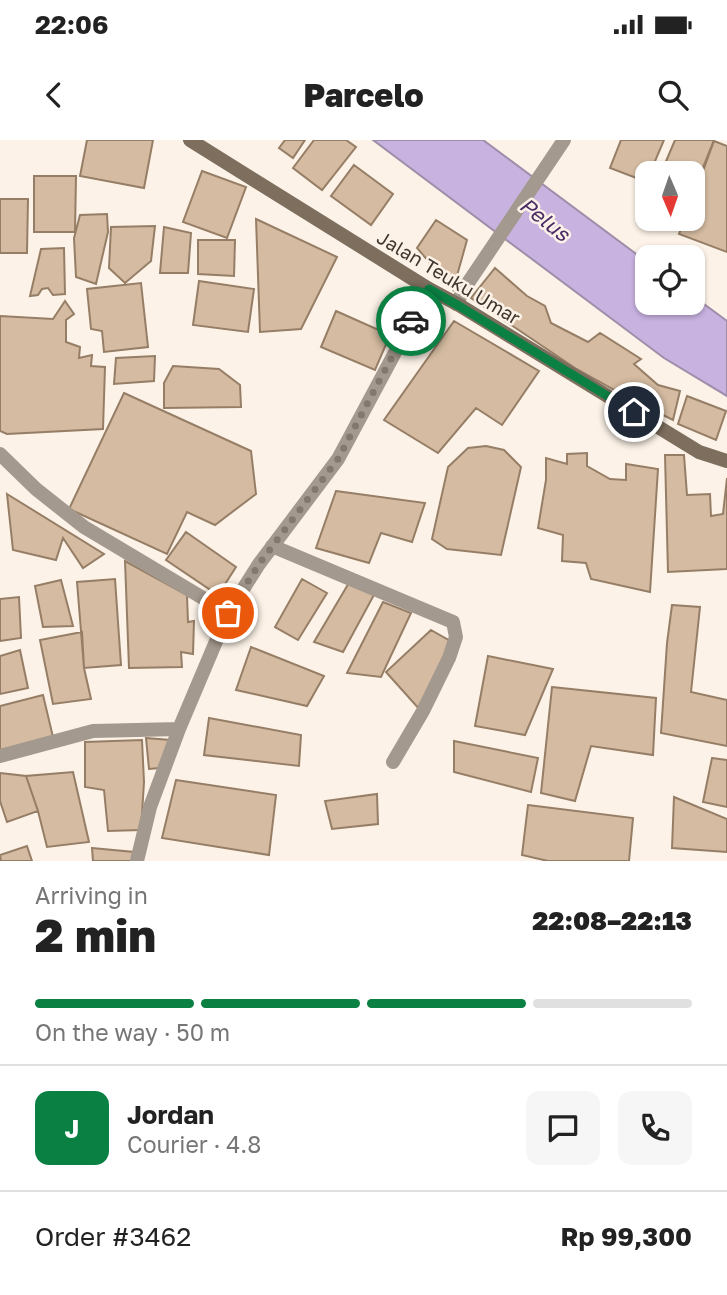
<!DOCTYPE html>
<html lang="en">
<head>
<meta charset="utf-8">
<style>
	:root { --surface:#fff; --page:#f6f6f6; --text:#222; --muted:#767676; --line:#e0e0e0; --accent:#0b8043 }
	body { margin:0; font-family:"Golos Text",sans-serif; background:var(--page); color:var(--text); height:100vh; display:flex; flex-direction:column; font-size:26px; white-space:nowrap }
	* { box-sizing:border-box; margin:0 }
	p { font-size:23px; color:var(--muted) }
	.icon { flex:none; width:38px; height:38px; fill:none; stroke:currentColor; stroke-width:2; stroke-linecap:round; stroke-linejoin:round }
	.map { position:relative; height:721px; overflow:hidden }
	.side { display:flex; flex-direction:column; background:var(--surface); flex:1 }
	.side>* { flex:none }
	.needle { width:46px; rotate:178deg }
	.buttons { position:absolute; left:635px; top:21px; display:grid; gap:14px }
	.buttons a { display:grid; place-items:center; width:70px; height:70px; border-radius:14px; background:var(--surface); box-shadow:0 2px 5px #0004; font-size:35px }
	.pin { position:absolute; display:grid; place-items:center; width:60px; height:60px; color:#fff; margin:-30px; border:4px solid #fff; border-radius:50%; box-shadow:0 2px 7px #0007 }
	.courier { position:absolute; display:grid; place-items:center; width:70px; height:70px; margin:-35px; border:5px solid #0b8043; border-radius:50%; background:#fff; color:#222; box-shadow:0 2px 9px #0007 }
	.head em { font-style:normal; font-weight:800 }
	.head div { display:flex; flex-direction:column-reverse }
	.head { display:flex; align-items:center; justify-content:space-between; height:119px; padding:0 35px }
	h1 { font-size:46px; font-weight:800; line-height:52px }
	.bar { display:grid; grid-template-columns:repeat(4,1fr); gap:10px 7px; align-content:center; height:84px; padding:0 35px }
	.bar i { height:9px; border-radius:5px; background:var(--line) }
	.bar .current { background:var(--accent) }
	.bar p { grid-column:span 4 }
	.line { display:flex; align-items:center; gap:18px; padding:0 35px; border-top:2px solid var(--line) }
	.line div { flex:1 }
	.round { display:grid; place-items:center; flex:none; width:74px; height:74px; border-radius:14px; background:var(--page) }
	.status { display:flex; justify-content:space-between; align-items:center; height:49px; padding:0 35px; background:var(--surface); direction:ltr }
	.status svg { height:19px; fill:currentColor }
	header { display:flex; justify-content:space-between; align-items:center; height:91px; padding:0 35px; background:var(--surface); font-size:32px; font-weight:800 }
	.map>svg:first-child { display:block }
	.water { fill:#c8b2e0; stroke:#9f8daa; stroke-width:2 }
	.building { fill:#d4bba1; stroke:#967e66; stroke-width:2 }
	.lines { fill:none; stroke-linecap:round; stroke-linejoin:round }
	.street { stroke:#a4998e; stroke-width:14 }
	.secondary { stroke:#7d6e5e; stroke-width:14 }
	.done { stroke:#82786d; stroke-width:7; stroke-dasharray:0 12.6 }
	.route { stroke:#0b8043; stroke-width:9 }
	.labels { text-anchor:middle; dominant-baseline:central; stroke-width:5; stroke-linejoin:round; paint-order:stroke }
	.street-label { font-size:19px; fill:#40362c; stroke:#fcf2e7 }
	.water-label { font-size:21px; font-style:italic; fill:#4b2d65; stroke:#fcf2e7 }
</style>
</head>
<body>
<div class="status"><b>22:06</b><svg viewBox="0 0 49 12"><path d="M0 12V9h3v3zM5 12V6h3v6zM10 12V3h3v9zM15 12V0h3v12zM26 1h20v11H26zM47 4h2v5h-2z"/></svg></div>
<header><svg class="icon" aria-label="back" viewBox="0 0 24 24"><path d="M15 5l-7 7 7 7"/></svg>Parcelo<svg class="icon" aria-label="search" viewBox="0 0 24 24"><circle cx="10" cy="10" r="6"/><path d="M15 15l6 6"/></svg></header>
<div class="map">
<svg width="727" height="721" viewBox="0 0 727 721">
	<rect width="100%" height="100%" fill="#fcf2e7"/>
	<!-- water -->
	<path class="water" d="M 373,0 L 483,0 L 647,122 L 648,163 L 693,163 L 693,156 L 727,181 L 727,256 L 664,218 Z"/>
	<!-- building -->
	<path class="building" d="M 87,0 L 153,0 L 144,48 L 80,36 Z
		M 285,0 L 305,0 L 293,18 L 279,8 Z
		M 314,0 L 346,0 L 356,7 L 322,50 L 293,28 Z
		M 621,0 L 664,0 L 650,33 L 648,33 L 647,42 L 610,28 Z
		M 675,0 L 714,0 L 698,40 L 693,38 L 693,33 L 682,33 L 664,26 Z
		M 714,1 L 727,6 L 727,112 L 679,94 L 685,79 L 693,79 L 693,58 Z
		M 354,25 L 393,54 L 371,85 L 331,56 Z
		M 202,31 L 246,47 L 227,98 L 183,82 Z
		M 34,36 L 76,36 L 75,92 L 34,92 Z
		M 0,59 L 28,59 L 27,113 L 0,113 Z
		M 107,74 L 108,92 L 96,144 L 76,137 L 74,98 L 80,75 Z
		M 256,79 L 337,117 L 301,189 L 260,192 Z
		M 436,80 L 467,100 L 453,150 L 417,108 Z
		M 155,86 L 151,121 L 125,143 L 109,128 L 111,87 Z
		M 164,87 L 191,93 L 188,133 L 160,133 Z
		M 198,100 L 235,100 L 234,136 L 198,134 Z
		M 64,108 L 65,154 L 53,155 L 48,148 L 42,149 L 38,155 L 30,156 L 41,109 Z
		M 495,128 L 527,156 L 545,166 L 551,183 L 588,202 L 600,193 L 641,219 L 634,224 L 658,245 L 680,251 L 673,280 L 627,257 L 575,228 L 471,158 Z
		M 199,141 L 254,149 L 248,192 L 193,185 Z
		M 141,143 L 148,207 L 104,212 L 102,191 L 91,189 L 87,149 Z
		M 65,161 L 74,174 L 66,180 L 66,202 L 80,207 L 79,218 L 92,215 L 91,226 L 105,227 L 103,289 L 7,294 L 0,291 L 0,176 L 53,179 Z
		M 336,171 L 390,195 L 375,230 L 321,207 Z
		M 454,181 L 539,231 L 502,285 L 476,268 L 438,313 L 384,280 Z
		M 155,216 L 154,241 L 114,244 L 116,218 Z
		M 173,226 L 219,229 L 240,245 L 241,267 L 164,268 L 164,243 Z
		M 124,253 L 251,311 L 256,354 L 215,385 L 187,372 L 167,414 L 69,369 Z
		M 687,256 L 726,271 L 716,300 L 678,284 Z
		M 486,306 L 504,310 L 521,327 L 501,415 L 447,409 L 432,399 L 448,327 L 468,308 Z
		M 587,313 L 587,326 L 610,339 L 626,340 L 626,324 L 658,329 L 650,452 L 591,439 L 586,423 L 562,421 L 563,395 L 538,388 L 546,340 L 546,318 L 567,324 L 567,314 Z
		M 665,315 L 684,315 L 687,355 L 710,354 L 711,376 L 723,374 L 727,338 L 727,429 L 668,432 Z
		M 336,351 L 425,363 L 412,402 L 381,393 L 369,423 L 316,408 Z
		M 7,354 L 104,414 L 83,428 L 63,398 L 56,420 L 13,410 Z
		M 186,392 L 236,427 L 218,455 L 166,420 Z
		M 125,421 L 187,455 L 188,482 L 194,481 L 193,514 L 181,512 L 182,527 L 129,528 Z
		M 115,439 L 121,525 L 84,528 L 77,442 Z
		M 302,439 L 327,453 L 298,500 L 275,487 Z
		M 61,440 L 73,486 L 43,487 L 35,446 Z
		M 350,441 L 375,453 L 343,512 L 314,502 Z
		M 19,457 L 21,498 L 0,501 L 0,459 Z
		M 383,462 L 411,473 L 381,537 L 347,533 Z
		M 672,465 L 700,467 L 691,552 L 727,560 L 727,606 L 661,593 L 667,503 Z
		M 431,490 L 452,502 L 420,570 L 386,532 Z
		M 82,492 L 84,528 L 91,559 L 53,564 L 40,500 Z
		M 251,507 L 324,536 L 307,566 L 236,550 Z
		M 20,510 L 28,548 L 0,554 L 0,516 Z
		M 488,516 L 553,529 L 525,595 L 475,586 Z
		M 552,547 L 656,558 L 653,615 L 591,606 L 575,661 L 541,653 Z
		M 43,555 L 53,597 L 0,611 L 0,566 Z
		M 209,578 L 301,595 L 299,626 L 204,615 Z
		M 146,598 L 170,600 L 160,628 L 149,629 Z
		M 142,600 L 144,642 L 141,690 L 108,691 L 104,650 L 85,647 L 85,602 Z
		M 454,601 L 538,618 L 531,652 L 454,632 Z
		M 712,618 L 727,620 L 727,667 L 703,662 Z
		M 73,632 L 89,702 L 47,707 L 38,671 L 26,636 Z
		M 0,633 L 26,636 L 38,671 L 7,682 L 0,661 Z
		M 176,640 L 276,655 L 269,715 L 162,698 Z
		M 377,654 L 378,684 L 332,689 L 325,661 Z
		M 674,657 L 727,679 L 727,712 L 672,708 Z
		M 528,665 L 633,678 L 629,721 L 548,721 L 522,715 Z
		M 27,706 L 32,721 L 1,721 L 0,715 Z
		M 92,708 L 134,712 L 133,721 L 93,721 Z"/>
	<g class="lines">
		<!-- street -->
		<path class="street" d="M 456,164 L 468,143 L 564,0
			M 0,314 L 36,349 L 84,387 L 228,473
			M 272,406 L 453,482 L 456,497 L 449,518 L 423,571 L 393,622
			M 0,616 L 93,591 L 179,589
			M 137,721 L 150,667 L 179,589 L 228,473 L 259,424 L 338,319 L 429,149"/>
		<!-- secondary -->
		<path class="secondary" d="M 190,0 L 429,149 L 459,165 L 699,312 L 727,321"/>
	</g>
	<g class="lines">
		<!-- done -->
		<path class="done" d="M 228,473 L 259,424 L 338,319 L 411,181"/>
		<!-- route -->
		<path class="route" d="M 411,181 L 429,149 L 459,166 L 634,272"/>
	</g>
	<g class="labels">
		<!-- street labels -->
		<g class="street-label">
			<text transform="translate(449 137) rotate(31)">Jalan Teuku Umar</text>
		</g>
		<!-- water labels -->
		<g class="water-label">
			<text transform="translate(545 79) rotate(38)">Pelus</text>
		</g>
	</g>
</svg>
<div class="buttons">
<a><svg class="needle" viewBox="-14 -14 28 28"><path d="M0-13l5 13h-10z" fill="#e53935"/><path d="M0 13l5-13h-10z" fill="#767676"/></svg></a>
<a><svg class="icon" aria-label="locate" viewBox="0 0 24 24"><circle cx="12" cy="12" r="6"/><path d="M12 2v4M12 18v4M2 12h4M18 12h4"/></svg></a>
</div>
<div class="pin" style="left:228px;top:473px;background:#ea580c"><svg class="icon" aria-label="bag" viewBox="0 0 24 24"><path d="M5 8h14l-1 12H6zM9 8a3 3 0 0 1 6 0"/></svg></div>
<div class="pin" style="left:634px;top:272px;background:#1f2937"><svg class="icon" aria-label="home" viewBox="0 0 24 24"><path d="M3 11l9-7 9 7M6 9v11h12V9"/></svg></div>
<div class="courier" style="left:411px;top:181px"><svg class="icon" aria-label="car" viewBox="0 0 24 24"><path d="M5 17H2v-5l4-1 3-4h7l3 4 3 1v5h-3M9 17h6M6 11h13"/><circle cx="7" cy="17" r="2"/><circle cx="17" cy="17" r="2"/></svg></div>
</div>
<section class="side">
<div class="head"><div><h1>2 min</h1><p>Arriving in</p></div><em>22:08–22:13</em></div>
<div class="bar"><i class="current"></i><i class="current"></i><i class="current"></i><i></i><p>On the way · 50 m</p></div>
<div class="line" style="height:126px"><b class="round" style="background:var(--accent);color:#fff">J</b><div><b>Jordan</b><p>Courier · 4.8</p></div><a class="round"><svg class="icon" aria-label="chat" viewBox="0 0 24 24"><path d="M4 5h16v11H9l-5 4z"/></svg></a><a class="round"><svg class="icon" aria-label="phone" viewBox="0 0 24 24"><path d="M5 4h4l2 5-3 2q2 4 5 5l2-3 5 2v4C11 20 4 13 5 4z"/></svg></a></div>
<div class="line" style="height:91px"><div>Order #3462</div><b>Rp 99,300</b></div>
</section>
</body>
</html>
